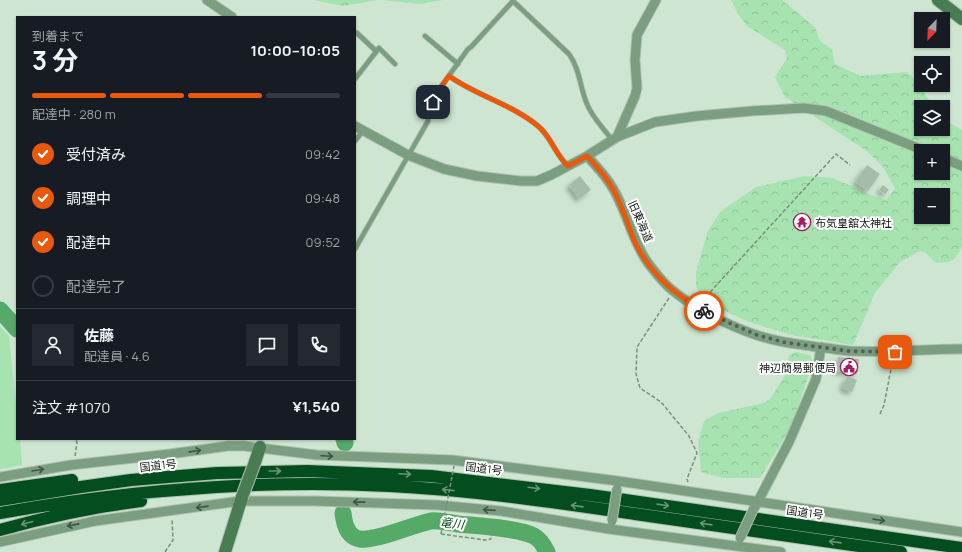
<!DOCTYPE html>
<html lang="ja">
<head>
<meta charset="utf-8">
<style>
	:root { --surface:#171b24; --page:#242831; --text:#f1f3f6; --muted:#9ea1a6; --line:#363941; --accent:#ea580c }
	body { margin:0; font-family:Manrope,"Noto Sans JP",sans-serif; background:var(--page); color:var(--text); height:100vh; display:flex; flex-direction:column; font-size:15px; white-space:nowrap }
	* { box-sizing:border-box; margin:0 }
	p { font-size:13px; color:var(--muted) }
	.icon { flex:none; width:22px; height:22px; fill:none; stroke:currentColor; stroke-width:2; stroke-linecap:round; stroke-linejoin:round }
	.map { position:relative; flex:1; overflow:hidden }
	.side { position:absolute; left:16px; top:16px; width:340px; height:424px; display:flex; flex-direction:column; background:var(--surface); border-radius:0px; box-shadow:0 1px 3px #0004 }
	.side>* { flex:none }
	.needle { width:26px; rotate:203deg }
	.buttons { position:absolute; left:914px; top:12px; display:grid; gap:8px }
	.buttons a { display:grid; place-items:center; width:36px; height:36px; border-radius:0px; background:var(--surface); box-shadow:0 1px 3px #0004; font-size:20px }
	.pin { position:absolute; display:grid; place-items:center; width:34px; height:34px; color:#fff; margin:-17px; border-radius:8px; box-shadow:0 2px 6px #0006 }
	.courier { position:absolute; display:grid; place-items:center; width:40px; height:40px; margin:-20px; border:3px solid #ea580c; border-radius:50%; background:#fff; color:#222; box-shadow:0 1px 5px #0007 }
	.summary em { font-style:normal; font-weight:700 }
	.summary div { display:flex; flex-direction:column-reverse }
	.summary { display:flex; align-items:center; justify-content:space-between; height:68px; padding:0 16px }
	h1 { font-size:26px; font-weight:700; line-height:30px }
	.bar { display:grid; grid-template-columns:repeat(4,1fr); gap:6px 4px; align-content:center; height:48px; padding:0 16px }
	.bar i { height:5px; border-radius:3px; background:var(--line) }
	.bar .selected { background:var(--accent) }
	.bar p { grid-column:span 4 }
	.line { display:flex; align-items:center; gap:10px; padding:0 16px; border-top:1px solid var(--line) }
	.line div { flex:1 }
	.round { display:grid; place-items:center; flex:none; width:42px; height:42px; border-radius:0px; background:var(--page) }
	ol { padding:0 16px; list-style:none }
	li { display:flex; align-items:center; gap:12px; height:44px }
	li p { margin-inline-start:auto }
	li .icon { padding:4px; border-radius:50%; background:var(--accent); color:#fff; stroke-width:4 }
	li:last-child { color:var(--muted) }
	li i { width:22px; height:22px; border:2px solid var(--line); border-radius:50% }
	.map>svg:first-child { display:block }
	.forest { fill:url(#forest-crowns); fill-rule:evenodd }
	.park { fill:#a7e3b0 }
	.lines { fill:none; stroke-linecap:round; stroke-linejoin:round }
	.river { stroke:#56aa67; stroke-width:17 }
	.building { fill:#a5bda8; filter:url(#shadow) }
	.lane-casing { stroke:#acc1af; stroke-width:6 }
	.street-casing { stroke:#acc1af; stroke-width:11 }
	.secondary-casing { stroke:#acc1af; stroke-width:14 }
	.highway-casing { stroke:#acc1af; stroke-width:14 }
	.path { stroke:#7d8e7f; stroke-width:1.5; stroke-dasharray:4 2; stroke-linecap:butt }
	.lane { stroke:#7b9d80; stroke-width:4.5 }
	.street { stroke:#7b9d80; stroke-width:9 }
	.secondary { stroke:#497c52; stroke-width:12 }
	.highway { stroke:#044d1e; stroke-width:12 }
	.street-bridge-casing { stroke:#acc1af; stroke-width:11; stroke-linecap:butt }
	.secondary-bridge-casing { stroke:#acc1af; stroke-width:14; stroke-linecap:butt }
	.path-bridge { stroke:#7d8e7f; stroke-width:1.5; stroke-dasharray:4 2; stroke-linecap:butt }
	.street-bridge { stroke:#7b9d80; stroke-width:9 }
	.secondary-bridge { stroke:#497c52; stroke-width:12 }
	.oneway { stroke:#415544 }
	.oneway2 { stroke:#689478 }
	.done { stroke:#546156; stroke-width:4; stroke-dasharray:0 7.2 }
	.route { stroke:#ea580c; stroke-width:5 }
	.labels { text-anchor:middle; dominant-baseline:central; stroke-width:4; stroke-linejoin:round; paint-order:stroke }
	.street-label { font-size:11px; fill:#121a13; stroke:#fff }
	.poi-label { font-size:11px; fill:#121a13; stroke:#fff; text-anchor:start }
	.water-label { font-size:12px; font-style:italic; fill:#0a491e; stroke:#fff }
</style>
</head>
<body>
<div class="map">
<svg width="962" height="552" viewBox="0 0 962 552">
	<defs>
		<pattern id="forest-crowns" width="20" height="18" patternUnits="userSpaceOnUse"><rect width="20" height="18" fill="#a7e3b0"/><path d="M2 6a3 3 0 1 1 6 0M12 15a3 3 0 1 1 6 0" fill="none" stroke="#8fc296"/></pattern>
		<filter id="shadow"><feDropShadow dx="-3.5" dy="3.5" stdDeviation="2" flood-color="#0004"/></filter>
	</defs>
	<rect width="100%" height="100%" fill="#cee6d1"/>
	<!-- forest -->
	<path class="forest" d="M 313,0 L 378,0 L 343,6 Z
		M 381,0 L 443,0 L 420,4 Z
		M 731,0 L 782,0 L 815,27 L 820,41 L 832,49 L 835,64 L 861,76 L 906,72 L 912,76 L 934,107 L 921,107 L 921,129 L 943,129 L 943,116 L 950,123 L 962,130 L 962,247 C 954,262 952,262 936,263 L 926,253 L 920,251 L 900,262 L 875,293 L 853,345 L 791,335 L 749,322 L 716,307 L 699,292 L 696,286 L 696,272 L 708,231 L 720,212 L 756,187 L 804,176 L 833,178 L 871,195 L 886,200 L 895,188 L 883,167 L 868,152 L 785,97 L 775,77 L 787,58 L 785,50 L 747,26 L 738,14 ZM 921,151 L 943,151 L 943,173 L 921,173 ZM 921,195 L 943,195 L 943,217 L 921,217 Z
		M 796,352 L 810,355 L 813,362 L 797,410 L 788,432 L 760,478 L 723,478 L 701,472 L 698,441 L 704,421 L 718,413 L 764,403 L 770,399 L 785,375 L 789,355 Z"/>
	<!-- park -->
	<path class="park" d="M 0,326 L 9,336 L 17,414 L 17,439 L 20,439 L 22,465 L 0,469 Z"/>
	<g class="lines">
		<!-- river -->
		<path class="river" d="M 0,310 L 17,329
			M 344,439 L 345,443
			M 343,513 C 344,523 347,537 360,539 C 377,541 412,525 431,521 C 439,520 450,523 458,524 C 478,526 518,528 534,536 C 540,539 544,546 547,552"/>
	</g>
	<!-- building -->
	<path class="building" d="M 867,165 L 880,174 L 868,191 L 855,182 Z
		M 580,176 L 591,190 L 579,199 L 569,185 Z
		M 883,185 L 889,190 L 885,194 L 879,190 Z
		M 838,357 L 859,359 L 857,374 L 836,371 Z
		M 847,376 L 857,380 L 852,392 L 842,388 Z"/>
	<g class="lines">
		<defs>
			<path id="lane" d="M 357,33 L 376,51
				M 425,36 L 458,64
				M 449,76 C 477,96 512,104 538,126 C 551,137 555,154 568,166
				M 355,79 L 379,48 L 395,64
				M 355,141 L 363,131
				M 355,249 L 428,121 L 428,112 L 438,91 L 468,49 L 471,47 L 513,1 L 569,54 C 580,69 580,88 587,104 C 592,117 604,129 612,140"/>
			<path id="street" d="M 207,0 L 232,17
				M 355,126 L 408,155 L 444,169 L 477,176 L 521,181 L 537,181 L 551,175 L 587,156 L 617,137 L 655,122 L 697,116 L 752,111 L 804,108 L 826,111 L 925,151
				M 617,137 L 635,96 L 637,88 L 635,60 L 637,35 L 656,0
				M 587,156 C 598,168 609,180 616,194 C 628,217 633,242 648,263 C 655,272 663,283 672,290 C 700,313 748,336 784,342 C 795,344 806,345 817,347 C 828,348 839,350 850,351 C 888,353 925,349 962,349
				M 943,158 L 962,166
				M 0,477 L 71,465 L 170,454 L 228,446 L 244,446 L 317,455 L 452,460 L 618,481 L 962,532
				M 755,507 L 789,442 L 816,379 L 821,347
				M 0,542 L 95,521 L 240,501 L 315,501 L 437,505 L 501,511 L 609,529 L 781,552"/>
			<path id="secondary" d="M 938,0 L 962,19
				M 255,462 L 260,447
				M 225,552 L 242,497"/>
			<path id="highway" d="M 0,490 L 72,480
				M 0,500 L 81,487 L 131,480 L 217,473 L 307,471 L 431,476 L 590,495 L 962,548
				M 0,513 C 129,490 259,479 390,486 C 472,490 553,502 635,514 C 723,527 812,539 901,552
				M 0,530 C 46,517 93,507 141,501"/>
		</defs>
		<!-- lane casing -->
		<use href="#lane" class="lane-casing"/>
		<!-- street casing -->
		<use href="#street" class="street-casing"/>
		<!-- secondary casing -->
		<use href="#secondary" class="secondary-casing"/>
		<!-- highway casing -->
		<use href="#highway" class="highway-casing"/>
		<!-- path -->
		<path class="path" d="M 669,298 L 637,347 L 636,374 L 640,388 L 661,402 L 689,436 L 697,453 L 687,479 L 688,482
			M 702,301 L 836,154 L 850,165
			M 880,414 L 884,405 L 893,359
			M 75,456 L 77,443 L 76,439
			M 441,534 L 485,540 L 491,539 L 494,520
			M 165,552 L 173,540 L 172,519"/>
		<!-- lane -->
		<use href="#lane" class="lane"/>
		<!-- street -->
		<use href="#street" class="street"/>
		<!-- secondary -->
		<use href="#secondary" class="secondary"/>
		<!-- highway -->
		<use href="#highway" class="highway"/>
		<defs>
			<path id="street-bridge" d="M 612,521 L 617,489
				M 740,538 L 754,508"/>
			<path id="secondary-bridge" d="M 242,497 L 255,462"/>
		</defs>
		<!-- street-bridge casing -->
		<use href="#street-bridge" class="street-bridge-casing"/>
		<!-- secondary-bridge casing -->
		<use href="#secondary-bridge" class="secondary-bridge-casing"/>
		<!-- path-bridge -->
		<path class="path-bridge" d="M 441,534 L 454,466"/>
		<!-- street-bridge -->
		<use href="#street-bridge" class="street-bridge"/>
		<!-- secondary-bridge -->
		<use href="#secondary-bridge" class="secondary-bridge"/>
	</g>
	<!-- one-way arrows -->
	<defs><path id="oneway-shaft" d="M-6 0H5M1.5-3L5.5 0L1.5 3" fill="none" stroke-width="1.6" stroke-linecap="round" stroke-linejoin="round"/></defs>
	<g class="oneway">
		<use href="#oneway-shaft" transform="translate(195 451) rotate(-8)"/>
		<use href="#oneway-shaft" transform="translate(327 456) rotate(3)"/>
		<use href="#oneway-shaft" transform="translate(38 470) rotate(-9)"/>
		<use href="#oneway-shaft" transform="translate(359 502) rotate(-179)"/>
		<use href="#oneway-shaft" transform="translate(202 507) rotate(172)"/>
		<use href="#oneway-shaft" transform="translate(489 510) rotate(-176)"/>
		<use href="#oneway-shaft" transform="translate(879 520) rotate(8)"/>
		<use href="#oneway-shaft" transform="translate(73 525) rotate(169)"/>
	</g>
	<g class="oneway2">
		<use href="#oneway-shaft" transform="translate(275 471)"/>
		<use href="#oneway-shaft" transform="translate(405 474) rotate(3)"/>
		<use href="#oneway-shaft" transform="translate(534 488) rotate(7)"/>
		<use href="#oneway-shaft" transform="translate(448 490) rotate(-174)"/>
		<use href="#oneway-shaft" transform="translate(663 505) rotate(8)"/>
		<use href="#oneway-shaft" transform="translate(577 506) rotate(-172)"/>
		<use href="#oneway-shaft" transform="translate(27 523) rotate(165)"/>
		<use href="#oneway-shaft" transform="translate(706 524) rotate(-172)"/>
		<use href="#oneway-shaft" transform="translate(835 542) rotate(-172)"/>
	</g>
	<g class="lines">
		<!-- done -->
		<path class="done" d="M 704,311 L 732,324 L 757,335 L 783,342 L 848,351 L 895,352"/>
		<!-- route -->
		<path class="route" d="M 433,102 L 438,91 L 449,76 C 477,96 511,104 538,126 C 552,137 555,155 568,166 L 587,156 C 598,168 609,180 616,195 C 623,209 628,225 634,240 C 648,271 675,295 704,311"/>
	</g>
	<!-- icons -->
	<defs>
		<symbol id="temple-ring" viewBox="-11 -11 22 22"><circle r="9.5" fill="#fff" stroke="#a81c5e" stroke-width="1.5"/><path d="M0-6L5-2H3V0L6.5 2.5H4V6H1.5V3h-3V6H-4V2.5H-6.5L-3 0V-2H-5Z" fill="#a81c5e"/></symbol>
		<symbol id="civic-ring" viewBox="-11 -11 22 22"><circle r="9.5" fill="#fff" stroke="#a81c5e" stroke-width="1.5"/><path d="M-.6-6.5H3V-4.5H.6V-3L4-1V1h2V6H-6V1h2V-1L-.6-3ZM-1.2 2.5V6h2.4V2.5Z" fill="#a81c5e"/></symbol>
	</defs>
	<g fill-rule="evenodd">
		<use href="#temple-ring" x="792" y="212" width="20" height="20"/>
		<use href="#civic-ring" x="839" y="357" width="20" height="20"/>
	</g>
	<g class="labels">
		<!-- street labels -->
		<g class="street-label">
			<text transform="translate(641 221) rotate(66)">旧東海道</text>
			<text transform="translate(158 465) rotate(-6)">国道1号</text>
			<text transform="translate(484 468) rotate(7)">国道1号</text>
			<text transform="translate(805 512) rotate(8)">国道1号</text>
		</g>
		<!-- poi labels -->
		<g class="poi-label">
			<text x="815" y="222">布気皇舘太神社</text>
			<text x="836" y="367" text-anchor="end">神辺簡易郵便局</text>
		</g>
		<!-- water labels -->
		<g class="water-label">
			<text transform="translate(452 523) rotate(7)">竜川</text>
		</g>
	</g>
</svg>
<div class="buttons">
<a><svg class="needle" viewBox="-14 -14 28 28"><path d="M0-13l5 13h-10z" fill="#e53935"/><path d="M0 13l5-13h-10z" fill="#9ea1a6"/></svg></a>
<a><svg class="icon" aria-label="locate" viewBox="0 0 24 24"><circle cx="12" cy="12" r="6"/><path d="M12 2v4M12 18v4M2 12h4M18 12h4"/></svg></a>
<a><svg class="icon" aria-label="layers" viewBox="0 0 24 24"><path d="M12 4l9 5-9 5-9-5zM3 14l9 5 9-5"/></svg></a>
<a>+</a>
<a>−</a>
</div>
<div class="pin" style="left:895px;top:352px;background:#ea580c"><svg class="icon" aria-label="bag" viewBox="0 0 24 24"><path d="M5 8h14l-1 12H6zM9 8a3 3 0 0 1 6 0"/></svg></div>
<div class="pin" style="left:433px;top:102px;background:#1f2937"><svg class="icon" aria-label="home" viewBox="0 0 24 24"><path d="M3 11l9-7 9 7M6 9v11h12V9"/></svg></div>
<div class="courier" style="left:704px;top:311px"><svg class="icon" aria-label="bike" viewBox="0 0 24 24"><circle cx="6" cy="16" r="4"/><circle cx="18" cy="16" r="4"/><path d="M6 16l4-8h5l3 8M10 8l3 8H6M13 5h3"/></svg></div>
<section class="side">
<div class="summary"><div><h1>3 分</h1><p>到着まで</p></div><em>10:00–10:05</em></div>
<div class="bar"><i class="selected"></i><i class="selected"></i><i class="selected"></i><i></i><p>配達中 · 280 m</p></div>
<ol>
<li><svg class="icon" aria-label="check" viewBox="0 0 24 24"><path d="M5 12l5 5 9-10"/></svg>受付済み<p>09:42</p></li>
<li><svg class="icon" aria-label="check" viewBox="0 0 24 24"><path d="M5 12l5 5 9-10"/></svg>調理中<p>09:48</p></li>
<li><svg class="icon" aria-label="check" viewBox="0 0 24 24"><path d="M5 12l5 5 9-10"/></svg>配達中<p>09:52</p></li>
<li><i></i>配達完了</li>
</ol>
<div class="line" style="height:72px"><a class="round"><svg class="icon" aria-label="person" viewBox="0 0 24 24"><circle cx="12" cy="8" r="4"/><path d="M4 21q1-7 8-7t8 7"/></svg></a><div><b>佐藤</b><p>配達員 · 4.6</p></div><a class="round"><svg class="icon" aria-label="chat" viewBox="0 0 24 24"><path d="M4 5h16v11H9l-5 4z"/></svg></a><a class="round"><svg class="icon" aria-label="phone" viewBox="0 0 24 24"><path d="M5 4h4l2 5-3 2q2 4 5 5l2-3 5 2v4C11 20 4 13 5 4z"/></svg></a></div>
<div class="line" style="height:52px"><div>注文 #1070</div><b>¥1,540</b></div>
</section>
</div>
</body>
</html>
